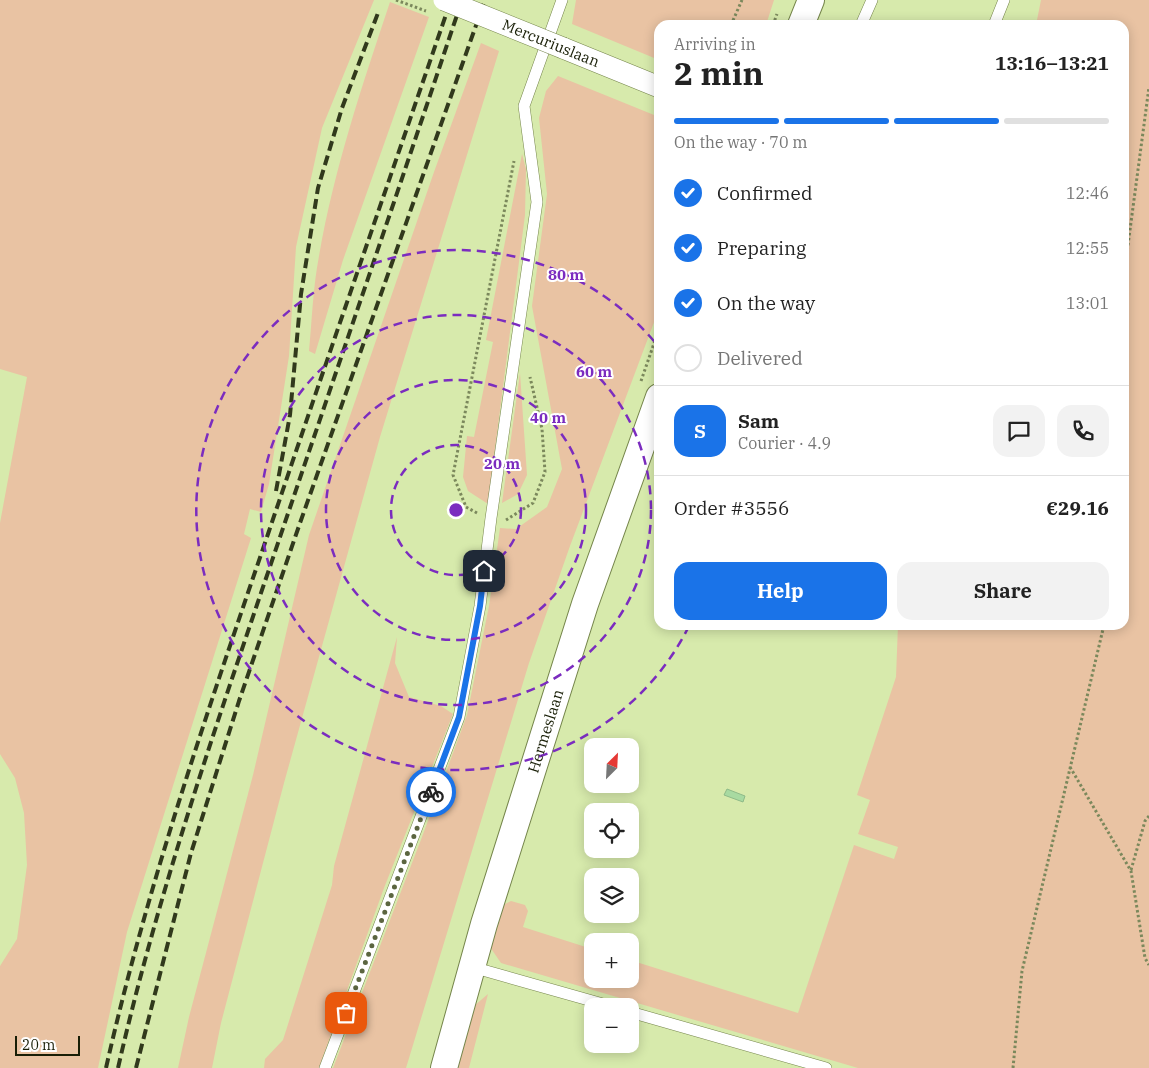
<!DOCTYPE html>
<html lang="en">
<head>
<meta charset="utf-8">
<style>
	:root { --surface:#fff; --page:#f2f2f2; --text:#222; --muted:#767676; --line:#e0e0e0; --accent:#1a73e8 }
	body { margin:0; font-family:"IBM Plex Serif",serif; background:var(--page); color:var(--text); height:100vh; display:flex; flex-direction:column; font-size:19px; white-space:nowrap }
	* { box-sizing:border-box; margin:0 }
	p { font-size:16px; color:var(--muted) }
	.icon { flex:none; width:28px; height:28px; fill:none; stroke:currentColor; stroke-width:2; stroke-linecap:round; stroke-linejoin:round }
	.map { position:relative; flex:1; overflow:hidden }
	.panel { position:absolute; left:654px; top:20px; width:475px; height:610px; display:flex; flex-direction:column; background:var(--surface); border-radius:15px; box-shadow:0 2px 12px #0003 }
	.panel>* { flex:none }
	.needle { width:32px; rotate:24deg }
	.controls { position:absolute; left:584px; top:738px; display:grid; gap:10px }
	.controls a { display:grid; place-items:center; width:55px; height:55px; border-radius:10px; background:var(--surface); box-shadow:0 2px 12px #0003; font-size:25px }
	.scale { position:absolute; left:15px; bottom:12px; width:65px; box-sizing:border-box; padding-left:5px; border:2px solid #181e06; border-top:0; font-size:14px; line-height:18px; white-space:nowrap; color:#181e06; -webkit-text-stroke:4px #fff; paint-order:stroke }
	.pin { position:absolute; display:grid; place-items:center; width:42px; height:42px; color:#fff; margin:-21px; border-radius:10px; box-shadow:0 2px 8px #0006 }
	.courier { position:absolute; display:grid; place-items:center; width:50px; height:50px; margin:-25px; border:4px solid #1a73e8; border-radius:50%; background:#fff; color:#222; box-shadow:0 1px 6px #0007 }
	.overview em { font-style:normal; font-weight:800 }
	.overview div { display:flex; flex-direction:column-reverse }
	.overview { display:flex; align-items:center; justify-content:space-between; height:85px; padding:0 20px }
	h1 { font-size:32px; font-weight:800; line-height:38px }
	.bar { display:grid; grid-template-columns:repeat(4,1fr); gap:8px 5px; align-content:center; height:60px; padding:0 20px }
	.bar i { height:6px; border-radius:4px; background:var(--line) }
	.bar .active { background:var(--accent) }
	.bar p { grid-column:span 4 }
	.line { display:flex; align-items:center; gap:12px; padding:0 20px; border-top:1px solid var(--line) }
	.line div { flex:1 }
	.round { display:grid; place-items:center; flex:none; width:52px; height:52px; border-radius:15px; background:var(--page) }
	ol { padding:0 20px; list-style:none }
	li { display:flex; align-items:center; gap:15px; height:55px }
	li p { margin-inline-start:auto }
	li .icon { padding:5px; border-radius:50%; background:var(--accent); color:#fff; stroke-width:4 }
	li:last-child { color:var(--muted) }
	li i { width:28px; height:28px; border:2px solid var(--line); border-radius:50% }
	.cta { display:flex; gap:10px; margin-top:auto; padding:10px 20px }
	.cta a { flex:1; height:58px; border-radius:15px; background:var(--accent); color:#fff; font-size:20px; font-weight:800; line-height:58px; text-align:center }
	.cta a+a { background:var(--page); color:var(--text) }
	.map>svg:first-child { display:block }
	.green { fill:#e9c3a3 }
	.building { fill:#a8daa1; stroke:#8eba88 }
	.lines { fill:none; stroke-linecap:round; stroke-linejoin:round }
	.service-casing { stroke:#75854b; stroke-width:12 }
	.minor-casing { stroke:#75854b; stroke-width:22 }
	.tertiary-casing { stroke:#75854b; stroke-width:28 }
	.path { stroke:#7b885c; stroke-width:3; stroke-dasharray:2.5 2.5; stroke-linecap:butt }
	.service { stroke:#fff; stroke-width:11 }
	.minor { stroke:#fff; stroke-width:21 }
	.tertiary { stroke:#fff; stroke-width:26 }
	.rail { stroke:#31391c; stroke-width:4; stroke-dasharray:10 5; stroke-linecap:butt }
	.minor-bridge-casing { stroke:#75854b; stroke-width:22; stroke-linecap:butt }
	.minor-bridge { stroke:#fff; stroke-width:21 }
	.done { stroke:#5b6540; stroke-width:5; stroke-dasharray:0 9 }
	.route { stroke:#1a73e8; stroke-width:6 }
	.ring { fill:none; stroke:#7b2cbf; stroke-width:2.5; stroke-dasharray:9 6 }
	.labels { text-anchor:middle; dominant-baseline:central; stroke-width:4; stroke-linejoin:round; paint-order:stroke }
	.street-label { font-size:15px; fill:#181e06; stroke:#fff }
	.centre { fill:#7b2cbf; stroke:#fff; stroke-width:2.5 }
	.ring-label { font-size:15px; text-anchor:middle; font-weight:bold; fill:#7b2cbf; stroke:#fff; stroke-width:4; stroke-linejoin:round; paint-order:stroke }
</style>
</head>
<body>
<div class="map">
<svg width="1149" height="1068" viewBox="0 0 1149 1068">
	<rect width="100%" height="100%" fill="#d7eaac"/>
	<!-- green -->
	<path class="green" d="M 0,0 L 374,0 L 322,128 L 296,247 L 289,356 L 269,484 L 261,512 L 250,509 L 244,534 L 251,538 L 127,932 L 98,1068 L 0,1068 L 0,966 L 17,939 L 27,865 L 24,813 L 15,778 L 0,754 L 0,523 L 27,377 L 0,369 Z
		M 576,0 L 774,0 L 766,25 L 659,25 L 659,60 L 572,24 Z
		M 1041,0 L 1149,0 L 1149,1068 L 858,1068 L 501,963 L 490,947 L 503,905 L 511,901 L 525,905 L 528,911 L 523,927 L 592,949 L 592,979 L 630,979 L 630,960 L 798,1013 L 854,845 L 894,859 L 898,847 L 858,834 L 870,800 L 857,795 L 896,677 L 898,625 L 1124,625 L 1124,25 L 1036,25 Z
		M 390,2 L 429,17 L 343,260 L 315,354 L 309,351 C 312,320 313,287 319,256 C 334,169 362,86 390,2 Z
		M 481,43 L 499,51 L 380,437 L 284,783 L 221,1023 L 212,1068 L 178,1068 L 189,1017 L 253,775 L 309,535 L 434,172 Z
		M 558,76 L 659,117 L 659,309 L 570,546 L 529,663 L 406,1068 L 333,1068 L 422,837 L 467,715 L 489,606 L 500,528 L 516,529 L 547,507 L 562,469 L 532,306 L 547,194 L 539,118 L 546,91 Z
		M 522,154 L 526,169 L 525,215 L 488,504 L 468,491 L 463,477 L 467,436 L 474,437 L 493,342 L 486,340 Z
		M 520,373 L 527,475 L 518,494 L 502,503 Z
		M 397,637 L 395,663 L 409,697 L 441,706 L 453,714 L 384,888 L 319,1068 L 264,1068 L 265,1059 L 283,1040 L 332,885 L 334,866 Z
		M 488,994 L 469,1068 L 456,1068 L 474,1006 Z"/>
	<!-- building -->
	<path class="building" d="M 727,789 L 745,796 L 743,802 L 724,795 Z"/>
	<g class="lines">
		<defs>
			<path id="service" d="M 861,25 L 872,0
				M 994,25 L 1004,0
				M 472,967 L 610,1006
				M 630,1012 L 826,1068
				M 325,1068 L 459,717 L 480,606 L 491,518 L 537,202 L 524,106 L 562,0"/>
			<path id="minor" d="M 563,48 L 659,87"/>
			<g id="tertiary">
				<path d="M 801,25 L 811,0"/>
				<path id="s1" d="M 444,1068 L 484,924 L 585,604 L 659,397"/>
			</g>
		</defs>
		<!-- service casing -->
		<use href="#service" class="service-casing"/>
		<!-- minor casing -->
		<use href="#minor" class="minor-casing"/>
		<!-- tertiary casing -->
		<use href="#tertiary" class="tertiary-casing"/>
		<!-- path -->
		<path class="path" d="M 396,0 L 426,11
			M 731,25 L 742,0
			M 773,25 L 777,14
			M 1124,275 L 1149,87
			M 641,381 L 659,329
			M 1124,384 L 1124,476
			M 477,513 L 466,507 L 453,475 L 514,161
			M 506,520 L 533,503 L 545,472 L 542,429 L 530,377
			M 1070,767 L 1131,871 L 1145,958 L 1149,965
			M 1131,870 L 1145,821 L 1149,816
			M 1013,1068 L 1022,971 L 1104,625"/>
		<!-- service -->
		<use href="#service" class="service"/>
		<!-- minor -->
		<use href="#minor" class="minor"/>
		<!-- tertiary -->
		<use href="#tertiary" class="tertiary"/>
		<!-- rail -->
		<path class="rail" d="M 276,491 L 290,415 L 301,294 L 318,188 L 342,108 L 378,13
			M 106,1068 C 147,886 208,710 268,534 C 328,356 390,178 451,0
			M 118,1068 C 159,888 220,714 279,540 C 340,360 402,180 462,0
			M 136,1068 L 191,853 L 239,701 L 300,523 L 485,0"/>
		<defs>
			<path id="minor-bridge" d="M 444,0 L 563,48"/>
		</defs>
		<!-- minor-bridge casing -->
		<use href="#minor-bridge" class="minor-bridge-casing"/>
		<!-- minor-bridge -->
		<use href="#minor-bridge" class="minor-bridge"/>
	</g>
	<g class="lines">
		<!-- done -->
		<path class="done" d="M 346,1013 L 431,792"/>
		<!-- route -->
		<path class="route" d="M 431,792 L 459,717 L 480,606 L 484,571"/>
	</g>
	<!-- distance rings -->
	<g class="ring">
		<circle cx="456" cy="510" r="65"/>
		<circle cx="456" cy="510" r="130"/>
		<circle cx="456" cy="510" r="195"/>
		<path d="M689 626A260 260 0 1 1 658 346"/>
	</g>
	<g class="labels">
		<!-- street labels -->
		<g class="street-label">
			<text transform="translate(551 43) rotate(22)">Mercuriuslaan</text>
			<text stroke="none"><textPath href="#s1" startOffset="352">Hermeslaan</textPath></text>
		</g>
	</g>
	<circle cx="456" cy="510" r="8" class="centre"/>
	<g class="ring-label">
		<text x="566" y="280">80 m</text>
		<text x="594" y="377">60 m</text>
		<text x="548" y="423">40 m</text>
		<text x="502" y="469">20 m</text>
	</g>
</svg>
<div class="controls">
<a><svg class="needle" viewBox="-14 -14 28 28"><path d="M0-13l5 13h-10z" fill="#e53935"/><path d="M0 13l5-13h-10z" fill="#767676"/></svg></a>
<a><svg class="icon" aria-label="locate" viewBox="0 0 24 24"><circle cx="12" cy="12" r="6"/><path d="M12 2v4M12 18v4M2 12h4M18 12h4"/></svg></a>
<a><svg class="icon" aria-label="layers" viewBox="0 0 24 24"><path d="M12 4l9 5-9 5-9-5zM3 14l9 5 9-5"/></svg></a>
<a>+</a>
<a>−</a>
</div>
<div class="scale">20 m</div>
<div class="pin" style="left:346px;top:1013px;background:#ea580c"><svg class="icon" aria-label="bag" viewBox="0 0 24 24"><path d="M5 8h14l-1 12H6zM9 8a3 3 0 0 1 6 0"/></svg></div>
<div class="pin" style="left:484px;top:571px;background:#1f2937"><svg class="icon" aria-label="home" viewBox="0 0 24 24"><path d="M3 11l9-7 9 7M6 9v11h12V9"/></svg></div>
<div class="courier" style="left:431px;top:792px"><svg class="icon" aria-label="bike" viewBox="0 0 24 24"><circle cx="6" cy="16" r="4"/><circle cx="18" cy="16" r="4"/><path d="M6 16l4-8h5l3 8M10 8l3 8H6M13 5h3"/></svg></div>
<section class="panel">
<div class="overview"><div><h1>2 min</h1><p>Arriving in</p></div><em>13:16–13:21</em></div>
<div class="bar"><i class="active"></i><i class="active"></i><i class="active"></i><i></i><p>On the way · 70 m</p></div>
<ol>
<li><svg class="icon" aria-label="check" viewBox="0 0 24 24"><path d="M5 12l5 5 9-10"/></svg>Confirmed<p>12:46</p></li>
<li><svg class="icon" aria-label="check" viewBox="0 0 24 24"><path d="M5 12l5 5 9-10"/></svg>Preparing<p>12:55</p></li>
<li><svg class="icon" aria-label="check" viewBox="0 0 24 24"><path d="M5 12l5 5 9-10"/></svg>On the way<p>13:01</p></li>
<li><i></i>Delivered</li>
</ol>
<div class="line" style="height:90px"><b class="round" style="background:var(--accent);color:#fff">S</b><div><b>Sam</b><p>Courier · 4.9</p></div><a class="round"><svg class="icon" aria-label="chat" viewBox="0 0 24 24"><path d="M4 5h16v11H9l-5 4z"/></svg></a><a class="round"><svg class="icon" aria-label="phone" viewBox="0 0 24 24"><path d="M5 4h4l2 5-3 2q2 4 5 5l2-3 5 2v4C11 20 4 13 5 4z"/></svg></a></div>
<div class="line" style="height:65px"><div>Order #3556</div><b>€29.16</b></div>
<div class="cta"><a>Help</a><a>Share</a></div>
</section>
</div>
</body>
</html>
